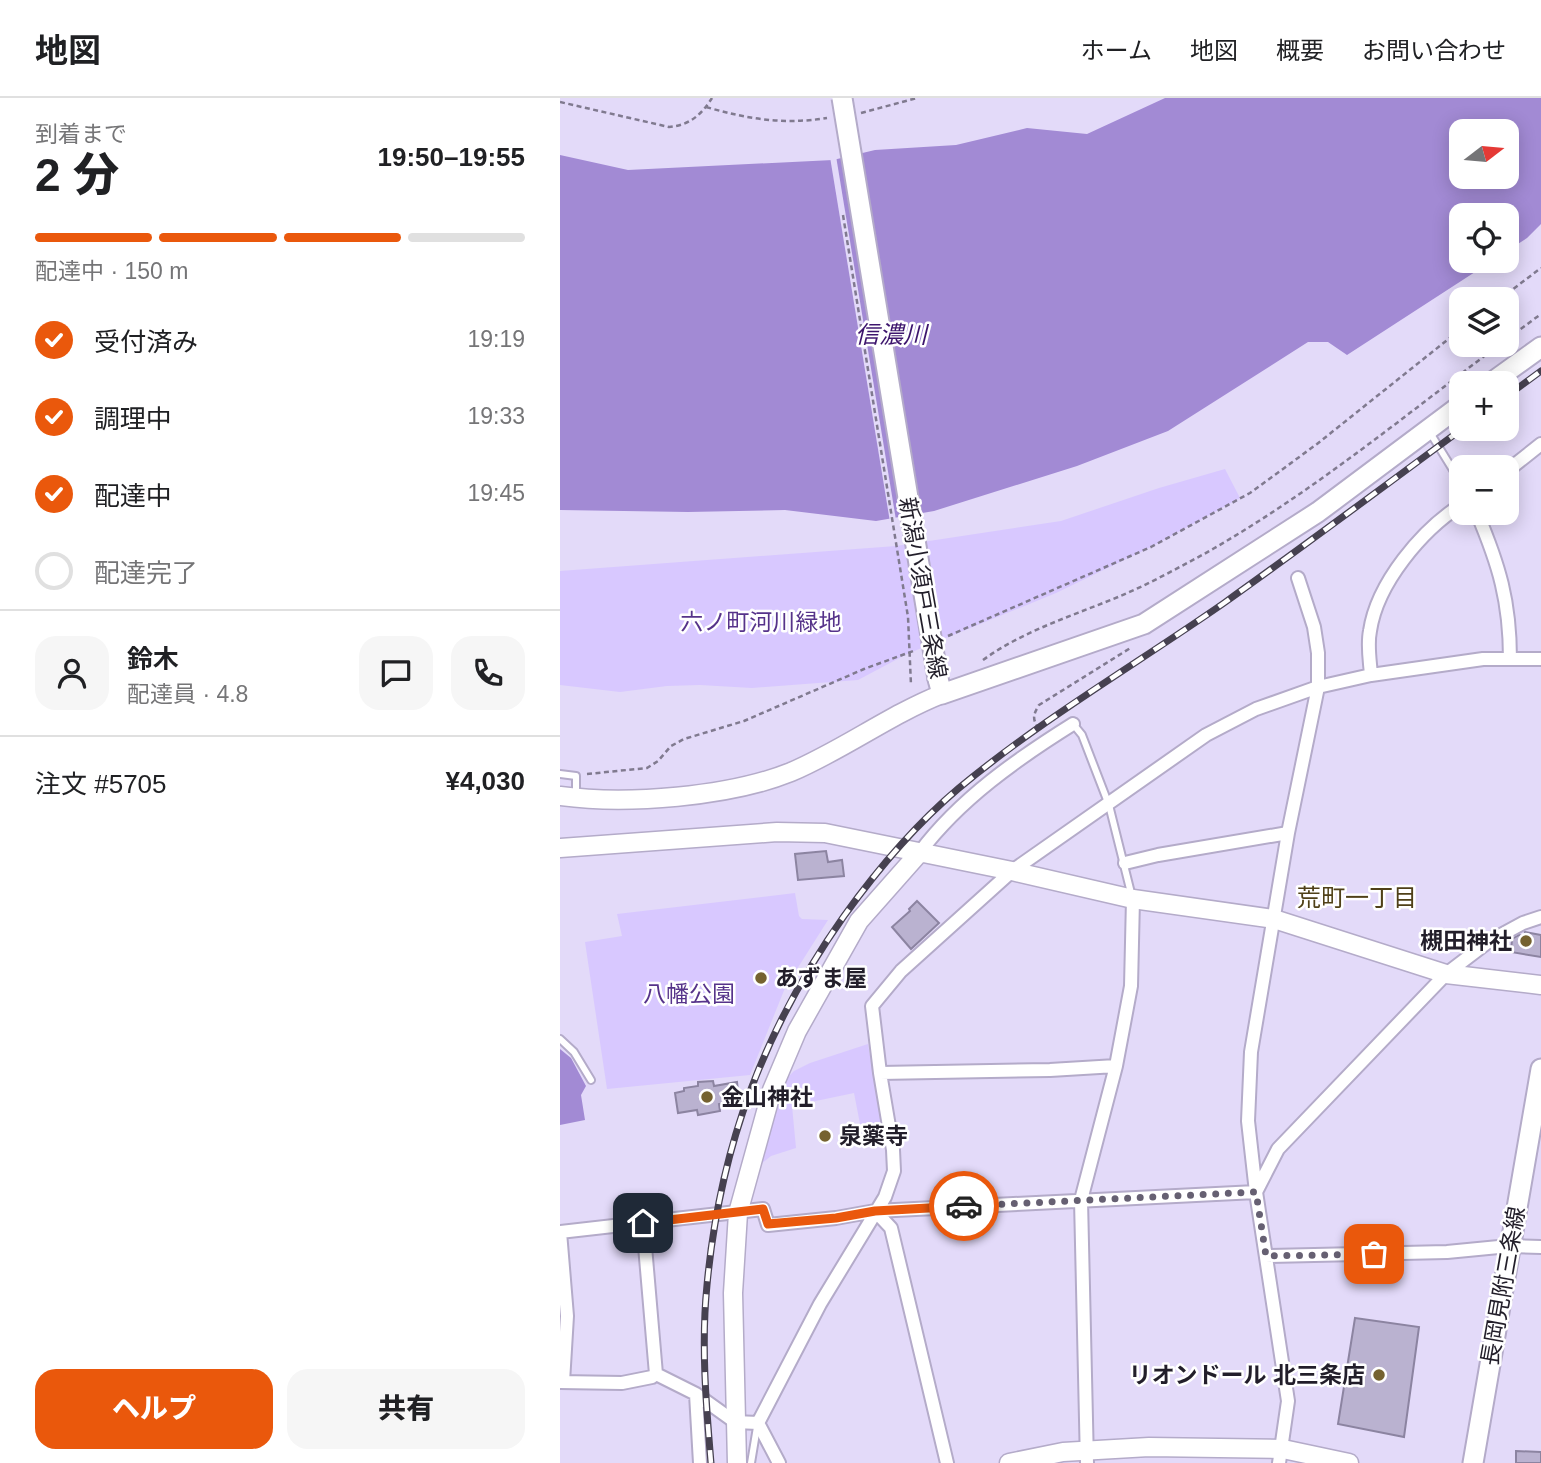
<!DOCTYPE html>
<html lang="ja">
<head>
<meta charset="utf-8">
<style>
	:root { --surface:#fff; --page:#f6f6f6; --text:#202124; --muted:#757577; --line:#e0e0e0; --accent:#ea580c }
	body { margin:0; font-family:Helvetica,"Noto Sans JP",sans-serif; background:var(--page); color:var(--text); height:100vh; display:flex; flex-direction:column; font-size:26px; white-space:nowrap }
	* { box-sizing:border-box; margin:0 }
	p { font-size:23px; color:var(--muted) }
	.icon { flex:none; width:38px; height:38px; fill:none; stroke:currentColor; stroke-width:2; stroke-linecap:round; stroke-linejoin:round }
	.map { position:relative; flex:1; overflow:hidden }
	.sheet { display:flex; flex-direction:column; background:var(--surface); width:560px }
	.sheet>* { flex:none }
	.needle { width:46px; rotate:74deg }
	.buttons { position:absolute; left:889px; top:21px; display:grid; gap:14px }
	.buttons a { display:grid; place-items:center; width:70px; height:70px; border-radius:14px; background:var(--surface); box-shadow:0 4px 18px #0003; font-size:35px }
	.pin { position:absolute; display:grid; place-items:center; width:60px; height:60px; color:#fff; margin:-30px; border-radius:14px; box-shadow:0 4px 10px #0006 }
	.courier { position:absolute; display:grid; place-items:center; width:70px; height:70px; margin:-35px; border:5px solid #ea580c; border-radius:50%; background:#fff; color:#222; box-shadow:0 2px 9px #0007 }
	.summary em { font-style:normal; font-weight:800 }
	.summary div { display:flex; flex-direction:column-reverse }
	.summary { display:flex; align-items:center; justify-content:space-between; height:119px; padding:0 35px }
	h1 { font-size:46px; font-weight:800; line-height:52px }
	.bar { display:grid; grid-template-columns:repeat(4,1fr); gap:10px 7px; align-content:center; height:84px; padding:0 35px }
	.bar i { height:9px; border-radius:5px; background:var(--line) }
	.bar .on { background:var(--accent) }
	.bar p { grid-column:span 4 }
	.line { display:flex; align-items:center; gap:18px; padding:0 35px; border-top:2px solid var(--line) }
	.line div { flex:1 }
	.round { display:grid; place-items:center; flex:none; width:74px; height:74px; border-radius:21px; background:var(--page) }
	ol { padding:0 35px; list-style:none }
	li { display:flex; align-items:center; gap:21px; height:77px }
	li p { margin-inline-start:auto }
	li .icon { padding:7px; border-radius:50%; background:var(--accent); color:#fff; stroke-width:4 }
	li:last-child { color:var(--muted) }
	li i { width:38px; height:38px; border:4px solid var(--line); border-radius:50% }
	.button { display:flex; gap:14px; margin-top:auto; padding:14px 35px }
	.button a { flex:1; height:80px; border-radius:21px; background:var(--accent); color:#fff; font-size:28px; font-weight:800; line-height:80px; text-align:center }
	.button a+a { background:var(--page); color:var(--text) }
	header { display:flex; align-items:center; gap:42px; box-sizing:border-box; height:98px; padding:0 35px; background:var(--surface); border-bottom:2px solid var(--line) }
	header strong { font-size:33px }
	nav { display:flex; gap:38px; margin-inline-start:auto; font-size:24px }
	main { display:flex; flex:1; min-height:0 }
	.map>svg:first-child { display:block }
	.green { fill:#d8c8ff }
	.water { fill:#a28ad4; fill-rule:evenodd }
	.pier { fill:#e3daf9 }
	.building { fill:#bab2d0; stroke:#8c84a1; stroke-width:2 }
	.lines { fill:none; stroke-linecap:round; stroke-linejoin:round }
	.lane-casing { stroke:#b4abc9; stroke-width:10 }
	.street-casing { stroke:#b4abc9; stroke-width:16 }
	.secondary-casing { stroke:#b4abc9; stroke-width:21 }
	.primary-casing { stroke:#b4abc9; stroke-width:23 }
	.path { stroke:#807a8f; stroke-width:2.5; stroke-dasharray:5 3.5; stroke-linecap:butt }
	.lane { stroke:#fff; stroke-width:6 }
	.street { stroke:#fff; stroke-width:12 }
	.secondary { stroke:#fff; stroke-width:18 }
	.primary { stroke:#fff; stroke-width:19 }
	.rail-casing { stroke:#464150; stroke-width:7 }
	.rail { stroke:#fff; stroke-width:4.5; stroke-dasharray:13; stroke-linecap:butt }
	.primary-bridge-casing { stroke:#b4abc9; stroke-width:23; stroke-linecap:butt }
	.path-bridge { stroke:#807a8f; stroke-width:2.5; stroke-dasharray:5 3.5; stroke-linecap:butt }
	.primary-bridge { stroke:#fff; stroke-width:19 }
	.done { stroke:#666072; stroke-width:7; stroke-dasharray:0 12.6 }
	.route { stroke:#ea580c; stroke-width:9 }
	.poi-dot { fill:#756230; stroke:#fff; stroke-width:2.5 }
	.labels { text-anchor:middle; dominant-baseline:central; stroke-width:5; stroke-linejoin:round; paint-order:stroke }
	.street-label { font-size:23px; fill:#221e2a; stroke:#fff }
	.park-label { font-size:23px; fill:#56338a; stroke:#fff }
	.poi-label { font-size:23px; font-weight:bold; fill:#221e2a; stroke:#fff; text-anchor:start }
	.water-label { font-size:24px; font-style:italic; fill:#3d156d; stroke:#fff }
	.neighbourhood-label { font-size:24px; fill:#4f4018; stroke:#fff }
</style>
</head>
<body>
<header>
<strong>地図</strong>
<nav><a>ホーム</a><a>地図</a><a>概要</a><a>お問い合わせ</a></nav>
</header>
<main>
<section class="sheet">
<div class="summary"><div><h1>2 分</h1><p>到着まで</p></div><em>19:50–19:55</em></div>
<div class="bar"><i class="on"></i><i class="on"></i><i class="on"></i><i></i><p>配達中 · 150 m</p></div>
<ol>
<li><svg class="icon" aria-label="check" viewBox="0 0 24 24"><path d="M5 12l5 5 9-10"/></svg>受付済み<p>19:19</p></li>
<li><svg class="icon" aria-label="check" viewBox="0 0 24 24"><path d="M5 12l5 5 9-10"/></svg>調理中<p>19:33</p></li>
<li><svg class="icon" aria-label="check" viewBox="0 0 24 24"><path d="M5 12l5 5 9-10"/></svg>配達中<p>19:45</p></li>
<li><i></i>配達完了</li>
</ol>
<div class="line" style="height:126px"><a class="round"><svg class="icon" aria-label="person" viewBox="0 0 24 24"><circle cx="12" cy="8" r="4"/><path d="M4 21q1-7 8-7t8 7"/></svg></a><div><b>鈴木</b><p>配達員 · 4.8</p></div><a class="round"><svg class="icon" aria-label="chat" viewBox="0 0 24 24"><path d="M4 5h16v11H9l-5 4z"/></svg></a><a class="round"><svg class="icon" aria-label="phone" viewBox="0 0 24 24"><path d="M5 4h4l2 5-3 2q2 4 5 5l2-3 5 2v4C11 20 4 13 5 4z"/></svg></a></div>
<div class="line" style="height:91px"><div>注文 #5705</div><b>¥4,030</b></div>
<div class="button"><a>ヘルプ</a><a>共有</a></div>
</section>
<div class="map">
<svg width="981" height="1365" viewBox="0 0 981 1365">
	<rect width="100%" height="100%" fill="#e3daf9"/>
	<!-- green -->
	<path class="green" d="M 665,371 L 680,400 L 591,449 L 496,495 L 347,556 L 298,582 L 192,590 L 140,587 L 107,588 L 60,594 L 0,587 L 0,473 L 336,448 L 501,423 L 599,390 Z
		M 235,795 L 239,818 L 242,821 L 268,822 L 225,890 L 190,977 L 47,991 L 25,844 L 62,838 L 57,816 Z
		M 308,946 L 322,1028 L 301,1031 L 294,995 L 232,1008 L 236,1050 L 211,1058 L 196,1070 L 221,986 L 234,973 L 250,965 Z"/>
	<!-- water -->
	<path class="water" d="M 605,0 L 981,0 L 981,126 L 967,140 L 947,153 L 947,117 L 901,117 L 901,163 L 932,163 L 787,257 L 768,244 L 748,244 L 608,333 L 517,368 L 374,413 L 316,423 L 225,412 L 128,414 L 0,412 L 0,57 L 68,72 L 273,62 L 315,52 L 396,47 L 467,30 L 527,36 ZM 901,33 L 947,33 L 947,79 L 901,79 Z
		M 0,951 L 11,960 L 26,988 L 21,997 L 25,1022 L 0,1027 Z"/>
	<!-- pier -->
	<path class="pier" d="M 276,58 L 336,422 L 330,424 L 270,59 Z"/>
	<!-- building -->
	<path class="building" d="M 266,753 L 268,764 L 282,762 L 284,778 L 238,782 L 235,756 Z
		M 357,803 L 379,825 L 351,851 L 332,829 L 350,813 L 349,811 Z
		M 965,834 L 981,837 L 981,859 L 951,854 L 952,841 L 959,837 L 964,838 Z
		M 153,983 L 154,988 L 177,984 L 179,1003 L 159,1006 L 160,1013 L 138,1017 L 137,1012 L 118,1015 L 115,995 L 124,993 L 124,990 L 138,988 L 138,984 Z
		M 795,1220 L 859,1229 L 844,1339 L 778,1326 Z
		M 956,1353 L 981,1354 L 981,1365 L 956,1365 Z"/>
	<g class="lines">
		<defs>
			<path id="lane" d="M 869,333 L 901,385
				M 513,626 L 522,637 L 549,707 L 572,799
				M 0,676 L 16,678 L 16,699
				M 0,941 L 14,954 L 31,982
				M 191,1365 L 197,1329"/>
			<path id="street" d="M 947,373 L 981,346
				M 917,415 C 939,467 950,503 950,561
				M 811,577 C 810,563 807,547 810,533 C 817,485 862,432 901,407
				M 360,754 C 400,701 457,661 513,626
				M 565,765 L 598,757 L 728,735
				M 320,975 L 490,972 L 556,968
				M 696,1094 L 718,1051 L 886,876 L 928,844 L 963,825 L 981,819
				M 315,1113 L 331,1130 L 387,1365
				M 83,1125 L 96,1276
				M 0,1134 L 203,1111 L 208,1127 L 276,1120 L 315,1113 L 696,1094
				M 0,1134 L 7,1218 L 3,1284
				M 706,1158 L 887,1154 L 949,1148 L 981,1149
				M 96,1276 L 136,1296 L 175,1324 L 198,1325
				M 0,1284 L 62,1285 L 92,1279 L 96,1276
				M 136,1296 L 140,1365
				M 198,1325 L 260,1206 L 325,1099 L 334,1073 L 333,1052 L 320,975 L 312,908 L 341,873 L 452,773 L 646,637 L 696,611 L 758,589 L 811,577 L 923,561 L 981,561
				M 198,1325 L 219,1365
				M 527,1365 L 521,1102 L 556,968 L 571,888 L 573,801
				M 719,1365 L 728,1303 L 696,1094 L 688,1023 L 691,954 L 728,735 L 758,589 L 758,555 L 754,529 L 738,480"/>
			<path id="secondary" d="M 0,698 C 66,707 169,699 231,674 C 283,652 329,617 382,596
				M 0,750 L 217,734 L 265,735 L 452,773 L 573,801 L 714,821 L 886,876 L 981,887
				M 177,1365 L 173,1195 L 178,1115 L 212,992 L 237,933 L 299,823 L 360,754
				M 449,1365 L 503,1354 L 589,1349 L 723,1351 L 789,1365"/>
			<path id="primary" d="M 931,285 L 981,249
				M 378,581 L 382,596 L 584,526 L 758,414 L 901,307
				M 913,1365 L 981,971"/>
		</defs>
		<!-- lane casing -->
		<use href="#lane" class="lane-casing"/>
		<!-- street casing -->
		<use href="#street" class="street-casing"/>
		<!-- secondary casing -->
		<use href="#secondary" class="secondary-casing"/>
		<!-- primary casing -->
		<use href="#primary" class="primary-casing"/>
		<!-- path -->
		<path class="path" d="M 0,4 L 109,29 C 130,27 141,17 152,0
			M 146,9 C 188,21 223,27 267,20
			M 301,15 L 357,0
			M 940,201 L 981,170
			M 947,241 L 981,216
			M 388,538 L 591,449 L 690,395 L 757,346 L 901,231
			M 423,562 C 463,533 512,518 558,499 C 587,487 616,471 644,456 C 749,397 843,319 939,247
			M 479,631 C 472,621 473,617 479,607 L 572,549
			M 27,676 L 87,670 L 98,663 L 111,648 L 124,641 L 184,623 L 304,571 L 356,552"/>
		<!-- lane -->
		<use href="#lane" class="lane"/>
		<!-- street -->
		<use href="#street" class="street"/>
		<!-- secondary -->
		<use href="#secondary" class="secondary"/>
		<!-- primary -->
		<use href="#primary" class="primary"/>
		<defs>
			<path id="rail" d="M 947,298 L 981,273
				M 151,1365 C 146,1306 141,1246 147,1187 C 160,1048 204,931 284,818 C 317,772 355,727 399,690 C 482,621 575,567 664,505 C 744,448 823,389 902,331"/>
		</defs>
		<!-- rail casing -->
		<use href="#rail" class="rail-casing"/>
		<!-- rail -->
		<use href="#rail" class="rail"/>
		<defs>
			<path id="primary-bridge" d="M 282,0 L 378,581"/>
		</defs>
		<!-- primary-bridge casing -->
		<use href="#primary-bridge" class="primary-bridge-casing"/>
		<!-- path-bridge -->
		<path class="path-bridge" d="M 283,117 L 348,519 L 351,587"/>
		<!-- primary-bridge -->
		<use href="#primary-bridge" class="primary-bridge"/>
	</g>
	<g class="lines">
		<!-- done -->
		<path class="done" d="M 404,1108 L 696,1094 L 706,1158 L 814,1156"/>
		<!-- route -->
		<path class="route" d="M 83,1125 L 203,1111 L 208,1126 L 276,1120 L 315,1113 L 404,1108"/>
	</g>
	<!-- markers -->
	<g class="poi-dot">
		<circle cx="966" cy="843" r="7"/>
		<circle cx="201" cy="880" r="7"/>
		<circle cx="147" cy="999" r="7"/>
		<circle cx="265" cy="1038" r="7"/>
		<circle cx="819" cy="1277" r="7"/>
	</g>
	<g class="labels">
		<!-- street labels -->
		<g class="street-label">
			<text transform="translate(363 490) rotate(80)">新潟小須戸三条線</text>
			<text transform="translate(943 1188) rotate(-80)">長岡見附三条線</text>
		</g>
		<!-- park labels -->
		<g class="park-label">
			<text x="201" y="524">六ノ町河川緑地</text>
			<text x="129" y="896">八幡公園</text>
		</g>
		<!-- poi labels -->
		<g class="poi-label">
			<text x="952" y="843" text-anchor="end">槻田神社</text>
			<text x="215" y="880">あずま屋</text>
			<text x="161" y="999">金山神社</text>
			<text x="279" y="1038">泉薬寺</text>
			<text x="805" y="1277" text-anchor="end">リオンドール 北三条店</text>
		</g>
		<!-- water labels -->
		<g class="water-label">
			<text x="331" y="236">信濃川</text>
		</g>
		<!-- neighbourhood labels -->
		<g class="neighbourhood-label">
			<text x="797" y="799">荒町一丁目</text>
		</g>
	</g>
</svg>
<div class="buttons">
<a><svg class="needle" viewBox="-14 -14 28 28"><path d="M0-13l5 13h-10z" fill="#e53935"/><path d="M0 13l5-13h-10z" fill="#757577"/></svg></a>
<a><svg class="icon" aria-label="locate" viewBox="0 0 24 24"><circle cx="12" cy="12" r="6"/><path d="M12 2v4M12 18v4M2 12h4M18 12h4"/></svg></a>
<a><svg class="icon" aria-label="layers" viewBox="0 0 24 24"><path d="M12 4l9 5-9 5-9-5zM3 14l9 5 9-5"/></svg></a>
<a>+</a>
<a>−</a>
</div>
<div class="pin" style="left:814px;top:1156px;background:#ea580c"><svg class="icon" aria-label="bag" viewBox="0 0 24 24"><path d="M5 8h14l-1 12H6zM9 8a3 3 0 0 1 6 0"/></svg></div>
<div class="pin" style="left:83px;top:1125px;background:#1f2937"><svg class="icon" aria-label="home" viewBox="0 0 24 24"><path d="M3 11l9-7 9 7M6 9v11h12V9"/></svg></div>
<div class="courier" style="left:404px;top:1108px"><svg class="icon" aria-label="car" viewBox="0 0 24 24"><path d="M5 17H2v-5l4-1 3-4h7l3 4 3 1v5h-3M9 17h6M6 11h13"/><circle cx="7" cy="17" r="2"/><circle cx="17" cy="17" r="2"/></svg></div>
</div>
</main>
</body>
</html>
